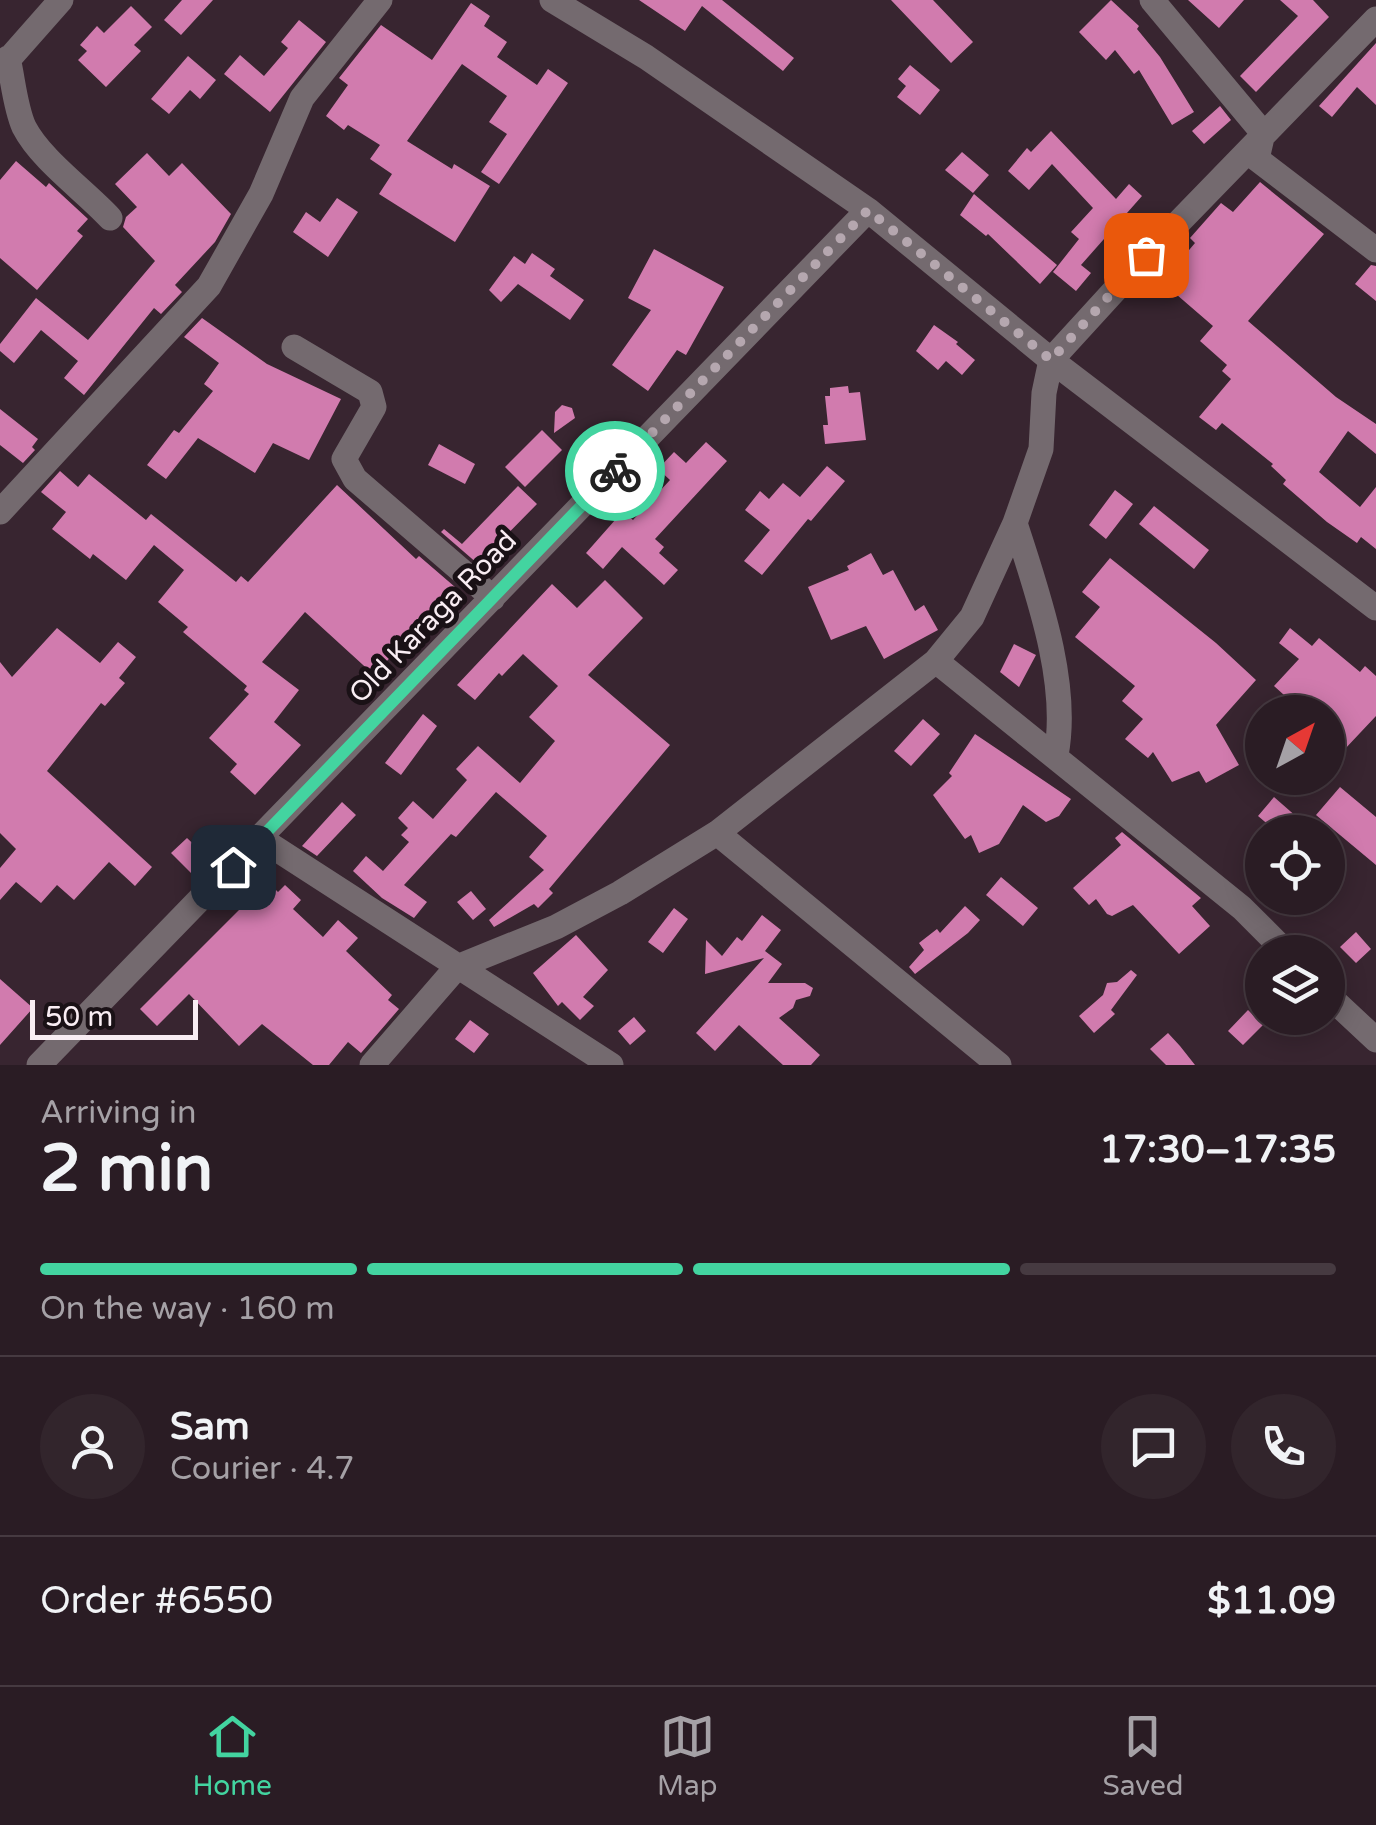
<!DOCTYPE html>
<html lang="en">
<head>
<meta charset="utf-8">
<style>
	:root { --surface:#2a1c24; --page:#32252c; --text:#f1f3f6; --muted:#a5a1a6; --line:#463a41; --accent:#43d4a0 }
	body { margin:0; font-family:"Varela Round",sans-serif; background:var(--page); color:var(--text); height:100vh; display:flex; flex-direction:column; font-size:38px; white-space:nowrap }
	* { box-sizing:border-box; margin:0 }
	p { font-size:32px; color:var(--muted) }
	.icon { flex:none; width:55px; height:55px; fill:none; stroke:currentColor; stroke-width:2; stroke-linecap:round; stroke-linejoin:round }
	.map { position:relative; height:1065px; overflow:hidden }
	.drawer { display:flex; flex-direction:column; background:var(--surface); flex:1 }
	.drawer>* { flex:none }
	.needle { width:65px; rotate:40deg }
	.fabs { position:absolute; left:1245px; top:695px; display:grid; gap:20px }
	.fabs a { display:grid; place-items:center; width:100px; height:100px; border-radius:50%; background:var(--surface); box-shadow:0 5px 25px #0003,0 0 0 2px var(--line); font-size:50px }
	.scale { position:absolute; left:30px; bottom:25px; width:168px; box-sizing:border-box; padding-left:10px; border:5px solid #f9edf3; border-top:0; font-size:28px; line-height:35px; white-space:nowrap; color:#f9edf3; -webkit-text-stroke:8px #1a1116; paint-order:stroke }
	.pin { position:absolute; display:grid; place-items:center; width:85px; height:85px; color:#fff; margin:-42px; border-radius:20px; box-shadow:0 5px 15px #0006 }
	.courier { position:absolute; display:grid; place-items:center; width:100px; height:100px; margin:-50px; border:8px solid #43d4a0; border-radius:50%; background:#fff; color:#222; box-shadow:0 2px 12px #0007 }
	.overview em { font-style:normal; font-weight:800 }
	.overview div { display:flex; flex-direction:column-reverse }
	.overview { display:flex; align-items:center; justify-content:space-between; height:170px; padding:0 40px }
	h1 { font-size:65px; font-weight:800; line-height:75px }
	.bar { display:grid; grid-template-columns:repeat(4,1fr); gap:15px 10px; align-content:center; height:120px; padding:0 40px }
	.bar i { height:12px; border-radius:8px; background:var(--line) }
	.bar .current { background:var(--accent) }
	.bar p { grid-column:span 4 }
	.line { display:flex; align-items:center; gap:25px; padding:0 40px; border-top:2px solid var(--line) }
	.line div { flex:1 }
	.round { display:grid; place-items:center; flex:none; width:105px; height:105px; border-radius:52px; background:var(--page) }
	.dock { display:flex; justify-content:space-around; align-items:center; height:140px; border-top:2px solid var(--line); background:var(--surface); font-size:28px; color:var(--muted) }
	.dock a { display:grid; justify-items:center; gap:5px }
	.dock .current { color:var(--accent) }
	.map>svg:first-child { display:block }
	.building { fill:#d17bae }
	.lines { fill:none; stroke-linecap:round; stroke-linejoin:round }
	.minor { stroke:#746a6f; stroke-width:25 }
	.done { stroke:#b5a7af; stroke-width:10; stroke-dasharray:0 18 }
	.route { stroke:#43d4a0; stroke-width:12 }
	.labels { text-anchor:middle; dominant-baseline:central; stroke-width:10; stroke-linejoin:round; paint-order:stroke }
	.street-label { font-size:28px; fill:#f9edf3; stroke:#1a1116 }
</style>
</head>
<body>
<div class="map">
<svg width="1376" height="1065" viewBox="0 0 1376 1065">
	<rect width="100%" height="100%" fill="#382530"/>
	<!-- building -->
	<path class="building" d="M 182,0 L 213,0 L 181,35 L 164,20 Z
		M 639,0 L 722,0 L 794,58 L 783,71 L 702,6 L 685,31 Z
		M 891,0 L 933,0 L 973,42 L 951,63 Z
		M 1111,0 L 1139,26 L 1137,29 L 1160,57 L 1194,112 L 1172,125 L 1139,70 L 1134,74 L 1115,50 L 1106,60 L 1079,32 Z
		M 1188,0 L 1244,0 L 1219,28 Z
		M 1280,0 L 1313,0 L 1329,17 L 1256,92 L 1240,76 L 1298,16 Z
		M 471,3 L 490,16 L 484,26 L 507,42 L 497,57 L 537,85 L 548,69 L 568,83 L 499,184 L 481,172 L 507,134 L 489,122 L 507,96 L 462,64 L 407,141 L 452,169 L 454,164 L 490,186 L 455,242 L 379,194 L 392,174 L 370,159 L 380,145 L 348,125 L 344,130 L 326,116 L 348,85 L 339,78 L 381,25 L 432,60 Z
		M 131,6 L 152,27 L 134,45 L 141,51 L 106,87 L 78,60 L 87,51 L 80,45 L 97,26 L 104,33 Z
		M 299,20 L 326,42 L 270,112 L 224,74 L 240,55 L 264,76 L 288,48 L 281,42 Z
		M 1376,43 L 1376,105 L 1357,87 L 1332,117 L 1319,106 Z
		M 188,56 L 216,80 L 200,99 L 190,90 L 169,114 L 151,99 Z
		M 910,65 L 940,90 L 920,115 L 897,97 L 906,86 L 898,79 Z
		M 1220,106 L 1231,120 L 1204,144 L 1192,131 Z
		M 1051,131 L 1116,199 L 1129,184 L 1142,196 L 1081,265 L 1091,273 L 1076,291 L 1053,272 L 1079,239 L 1071,232 L 1093,208 L 1052,164 L 1029,190 L 1008,171 L 1027,148 L 1031,152 Z
		M 962,152 L 989,175 L 973,193 L 945,170 Z
		M 147,153 L 169,176 L 182,163 L 231,214 L 215,242 L 175,285 L 182,292 L 161,314 L 154,308 L 84,395 L 64,378 L 78,361 L 41,330 L 14,363 L 0,351 L 0,344 L 36,298 L 88,340 L 155,261 L 123,227 L 126,217 L 137,207 L 115,184 Z
		M 16,161 L 46,187 L 49,183 L 88,219 L 77,231 L 83,236 L 37,290 L 0,258 L 0,180 Z
		M 1260,182 L 1324,234 L 1248,321 L 1336,397 L 1376,424 L 1376,454 L 1348,431 L 1319,472 L 1360,507 L 1376,487 L 1376,549 L 1361,537 L 1357,543 L 1327,522 L 1283,484 L 1286,480 L 1271,466 L 1273,464 L 1222,423 L 1216,430 L 1199,417 L 1231,379 L 1222,371 L 1227,365 L 1200,341 L 1213,326 L 1162,282 L 1195,243 L 1190,238 L 1221,203 L 1233,212 Z
		M 974,194 L 1057,265 L 1040,284 L 988,234 L 986,236 L 960,215 Z
		M 337,198 L 358,212 L 328,257 L 293,232 L 306,212 L 320,222 Z
		M 654,249 L 724,287 L 686,355 L 677,350 L 648,391 L 612,365 L 651,310 L 628,298 Z
		M 532,253 L 555,269 L 550,276 L 584,300 L 570,320 L 518,284 L 501,302 L 489,290 L 514,256 L 525,264 Z
		M 1371,265 L 1376,266 L 1376,301 L 1355,284 Z
		M 202,318 L 267,364 L 341,399 L 309,460 L 273,443 L 255,473 L 198,438 L 166,479 L 147,465 L 174,430 L 179,433 L 213,391 L 204,384 L 219,363 L 184,337 Z
		M 934,325 L 958,342 L 956,344 L 975,360 L 962,375 L 946,361 L 938,370 L 916,351 Z
		M 848,386 L 849,393 L 860,392 L 866,440 L 825,444 L 823,425 L 828,425 L 825,396 L 830,396 L 830,388 Z
		M 562,405 L 572,408 L 575,418 L 554,433 L 555,412 Z
		M 0,409 L 38,439 L 32,447 L 35,450 L 23,463 L 0,445 Z
		M 542,430 L 562,450 L 525,487 L 505,467 Z
		M 706,442 L 727,461 L 655,539 L 664,547 L 659,553 L 678,570 L 664,585 L 622,547 L 603,569 L 586,553 L 623,511 L 633,520 L 670,480 L 658,469 L 674,452 L 686,463 Z
		M 439,444 L 475,464 L 465,484 L 428,465 Z
		M 827,466 L 845,481 L 811,521 L 808,519 L 762,575 L 744,561 L 770,530 L 745,510 L 760,491 L 769,499 L 783,483 L 800,497 Z
		M 60,471 L 78,487 L 89,474 L 146,520 L 151,514 L 236,582 L 241,576 L 248,582 L 337,485 L 416,559 L 419,556 L 455,587 L 374,675 L 305,612 L 262,662 L 299,690 L 274,722 L 301,745 L 255,795 L 230,772 L 237,764 L 209,738 L 249,694 L 244,690 L 247,686 L 183,632 L 188,627 L 158,602 L 184,570 L 154,545 L 126,580 L 93,554 L 90,559 L 52,529 L 66,512 L 41,492 Z
		M 518,486 L 537,504 L 478,564 L 441,532 L 444,529 L 462,544 Z
		M 1115,490 L 1133,504 L 1106,539 L 1089,525 Z
		M 1154,506 L 1209,550 L 1194,569 L 1139,524 Z
		M 871,553 L 883,575 L 893,570 L 915,611 L 924,605 L 938,630 L 884,659 L 866,626 L 831,640 L 808,587 L 849,570 L 847,566 Z
		M 1110,558 L 1216,643 L 1256,680 L 1216,725 L 1239,765 L 1206,783 L 1199,771 L 1172,782 L 1153,752 L 1148,758 L 1125,739 L 1143,719 L 1122,701 L 1135,686 L 1075,637 L 1100,607 L 1082,592 Z
		M 605,580 L 643,618 L 588,675 L 670,745 L 549,889 L 553,893 L 538,908 L 534,904 L 494,927 L 489,920 L 544,870 L 529,857 L 547,836 L 496,792 L 456,837 L 451,834 L 404,885 L 427,902 L 414,918 L 382,898 L 353,871 L 366,856 L 383,871 L 409,842 L 401,835 L 408,828 L 398,818 L 413,801 L 433,819 L 467,780 L 456,769 L 478,746 L 520,783 L 555,741 L 529,717 L 558,686 L 523,654 L 502,676 L 499,673 L 475,700 L 457,685 L 552,584 L 577,608 Z
		M 57,628 L 100,663 L 118,642 L 136,657 L 119,678 L 125,683 L 105,706 L 101,703 L 47,771 L 152,867 L 135,886 L 109,862 L 74,900 L 57,885 L 41,903 L 16,882 L 0,900 L 0,868 L 16,849 L 0,833 L 0,662 L 12,677 Z
		M 1290,628 L 1312,646 L 1319,638 L 1360,672 L 1365,666 L 1376,676 L 1376,716 L 1328,767 L 1328,712 L 1303,712 L 1274,686 L 1299,659 L 1279,643 Z
		M 1014,644 L 1036,655 L 1019,687 L 1000,672 Z
		M 423,714 L 437,726 L 401,775 L 385,763 Z
		M 923,719 L 940,734 L 911,766 L 894,751 Z
		M 975,734 L 1071,799 L 1059,816 L 1046,822 L 1023,805 L 999,844 L 979,853 L 971,835 L 965,839 L 933,795 L 952,776 L 949,773 Z
		M 1340,787 L 1376,817 L 1376,865 L 1316,815 Z
		M 1274,797 L 1314,832 L 1277,832 L 1258,816 Z
		M 342,802 L 356,815 L 317,856 L 302,846 Z
		M 1122,832 L 1201,898 L 1192,906 L 1210,926 L 1179,954 L 1133,905 L 1112,916 L 1107,914 L 1096,899 L 1089,905 L 1073,888 L 1121,845 L 1115,838 Z
		M 187,838 L 207,857 L 191,873 L 171,853 Z
		M 1001,877 L 1038,908 L 1023,926 L 986,895 Z
		M 256,884 L 267,893 L 273,887 L 278,892 L 285,885 L 301,900 L 293,909 L 323,937 L 338,920 L 358,938 L 346,951 L 392,995 L 388,1000 L 399,1009 L 361,1053 L 348,1042 L 329,1065 L 313,1065 L 262,1024 L 239,1046 L 189,994 L 157,1026 L 140,1009 L 244,905 L 240,901 Z
		M 471,891 L 486,909 L 473,920 L 457,902 Z
		M 965,906 L 980,920 L 968,933 L 915,974 L 909,967 L 924,950 L 919,943 L 937,929 L 940,933 Z
		M 674,908 L 688,919 L 663,953 L 648,942 Z
		M 762,915 L 781,930 L 765,951 L 782,964 L 768,983 L 805,983 L 813,988 L 810,996 L 796,1000 L 793,1008 L 779,1018 L 820,1055 L 811,1065 L 783,1065 L 739,1025 L 715,1051 L 696,1033 L 764,958 L 705,974 L 706,940 L 722,956 L 737,937 L 742,941 Z
		M 1356,932 L 1371,949 L 1356,963 L 1340,947 Z
		M 576,935 L 608,970 L 583,997 L 594,1006 L 580,1020 L 562,1002 L 558,1006 L 533,973 Z
		M 1131,970 L 1137,975 L 1111,1010 L 1115,1014 L 1094,1033 L 1079,1016 L 1103,995 L 1107,983 L 1117,982 Z
		M 0,979 L 33,1008 L 0,1045 Z
		M 1248,1010 L 1263,1025 L 1243,1045 L 1228,1031 Z
		M 634,1017 L 646,1031 L 630,1045 L 618,1031 Z
		M 470,1020 L 489,1034 L 474,1053 L 455,1039 Z
		M 1168,1033 L 1180,1046 L 1195,1065 L 1166,1065 L 1150,1049 Z"/>
	<g class="lines">
		<!-- minor -->
		<path class="minor" d="M 552,0 L 646,57 L 868,210 L 1051,360 L 1376,608
			M 1152,0 L 1263,133 L 1257,159 L 1376,250
			M 8,58 C 13,79 15,107 24,127 C 41,160 84,190 110,218
			M 0,69 L 61,0
			M 294,347 L 370,392 L 374,407 L 344,459 L 355,479 L 493,598
			M 0,512 L 209,286 L 261,194 L 302,98 L 380,0
			M 1015,523 C 1037,592 1070,683 1056,755
			M 936,661 L 972,617 L 1015,523 L 1041,449 L 1044,393 L 1051,360 L 1147,255 L 1376,19
			M 717,833 L 999,1065
			M 261,839 L 611,1065
			M 1328,995 L 1376,1040
			M 39,1065 L 868,210
			M 372,1065 L 457,967 L 556,927 L 620,893 L 717,833 L 936,661 L 1242,908 L 1286,952"/>
	</g>
	<g class="lines">
		<!-- done -->
		<path class="done" d="M 615,471 L 868,210 L 1051,360 L 1146,255"/>
		<!-- route -->
		<path class="route" d="M 233,867 L 615,471"/>
	</g>
	<g class="labels">
		<!-- street labels -->
		<g class="street-label">
			<text transform="translate(433 617) rotate(-46)">Old Karaga Road</text>
		</g>
	</g>
</svg>
<div class="fabs">
<a><svg class="needle" viewBox="-14 -14 28 28"><path d="M0-13l5 13h-10z" fill="#e53935"/><path d="M0 13l5-13h-10z" fill="#a5a1a6"/></svg></a>
<a><svg class="icon" aria-label="locate" viewBox="0 0 24 24"><circle cx="12" cy="12" r="6"/><path d="M12 2v4M12 18v4M2 12h4M18 12h4"/></svg></a>
<a><svg class="icon" aria-label="layers" viewBox="0 0 24 24"><path d="M12 4l9 5-9 5-9-5zM3 14l9 5 9-5"/></svg></a>
</div>
<div class="scale">50 m</div>
<div class="pin" style="left:1146px;top:255px;background:#ea580c"><svg class="icon" aria-label="bag" viewBox="0 0 24 24"><path d="M5 8h14l-1 12H6zM9 8a3 3 0 0 1 6 0"/></svg></div>
<div class="pin" style="left:233px;top:867px;background:#1f2937"><svg class="icon" aria-label="home" viewBox="0 0 24 24"><path d="M3 11l9-7 9 7M6 9v11h12V9"/></svg></div>
<div class="courier" style="left:615px;top:471px"><svg class="icon" aria-label="bike" viewBox="0 0 24 24"><circle cx="6" cy="16" r="4"/><circle cx="18" cy="16" r="4"/><path d="M6 16l4-8h5l3 8M10 8l3 8H6M13 5h3"/></svg></div>
</div>
<section class="drawer">
<div class="overview"><div><h1>2 min</h1><p>Arriving in</p></div><em>17:30–17:35</em></div>
<div class="bar"><i class="current"></i><i class="current"></i><i class="current"></i><i></i><p>On the way · 160 m</p></div>
<div class="line" style="height:180px"><a class="round"><svg class="icon" aria-label="person" viewBox="0 0 24 24"><circle cx="12" cy="8" r="4"/><path d="M4 21q1-7 8-7t8 7"/></svg></a><div><b>Sam</b><p>Courier · 4.7</p></div><a class="round"><svg class="icon" aria-label="chat" viewBox="0 0 24 24"><path d="M4 5h16v11H9l-5 4z"/></svg></a><a class="round"><svg class="icon" aria-label="phone" viewBox="0 0 24 24"><path d="M5 4h4l2 5-3 2q2 4 5 5l2-3 5 2v4C11 20 4 13 5 4z"/></svg></a></div>
<div class="line" style="height:130px"><div>Order #6550</div><b>$11.09</b></div>
</section>
<nav class="dock">
<a class="current"><svg class="icon" aria-label="home" viewBox="0 0 24 24"><path d="M3 11l9-7 9 7M6 9v11h12V9"/></svg>Home</a>
<a><svg class="icon" aria-label="map" viewBox="0 0 24 24"><path d="M3 6l6-2 6 2 6-2v14l-6 2-6-2-6 2zM9 4v14M15 6v14"/></svg>Map</a>
<a><svg class="icon" aria-label="saved" viewBox="0 0 24 24"><path d="M7 4h10v16l-5-4-5 4z"/></svg>Saved</a>
</nav>
</body>
</html>
